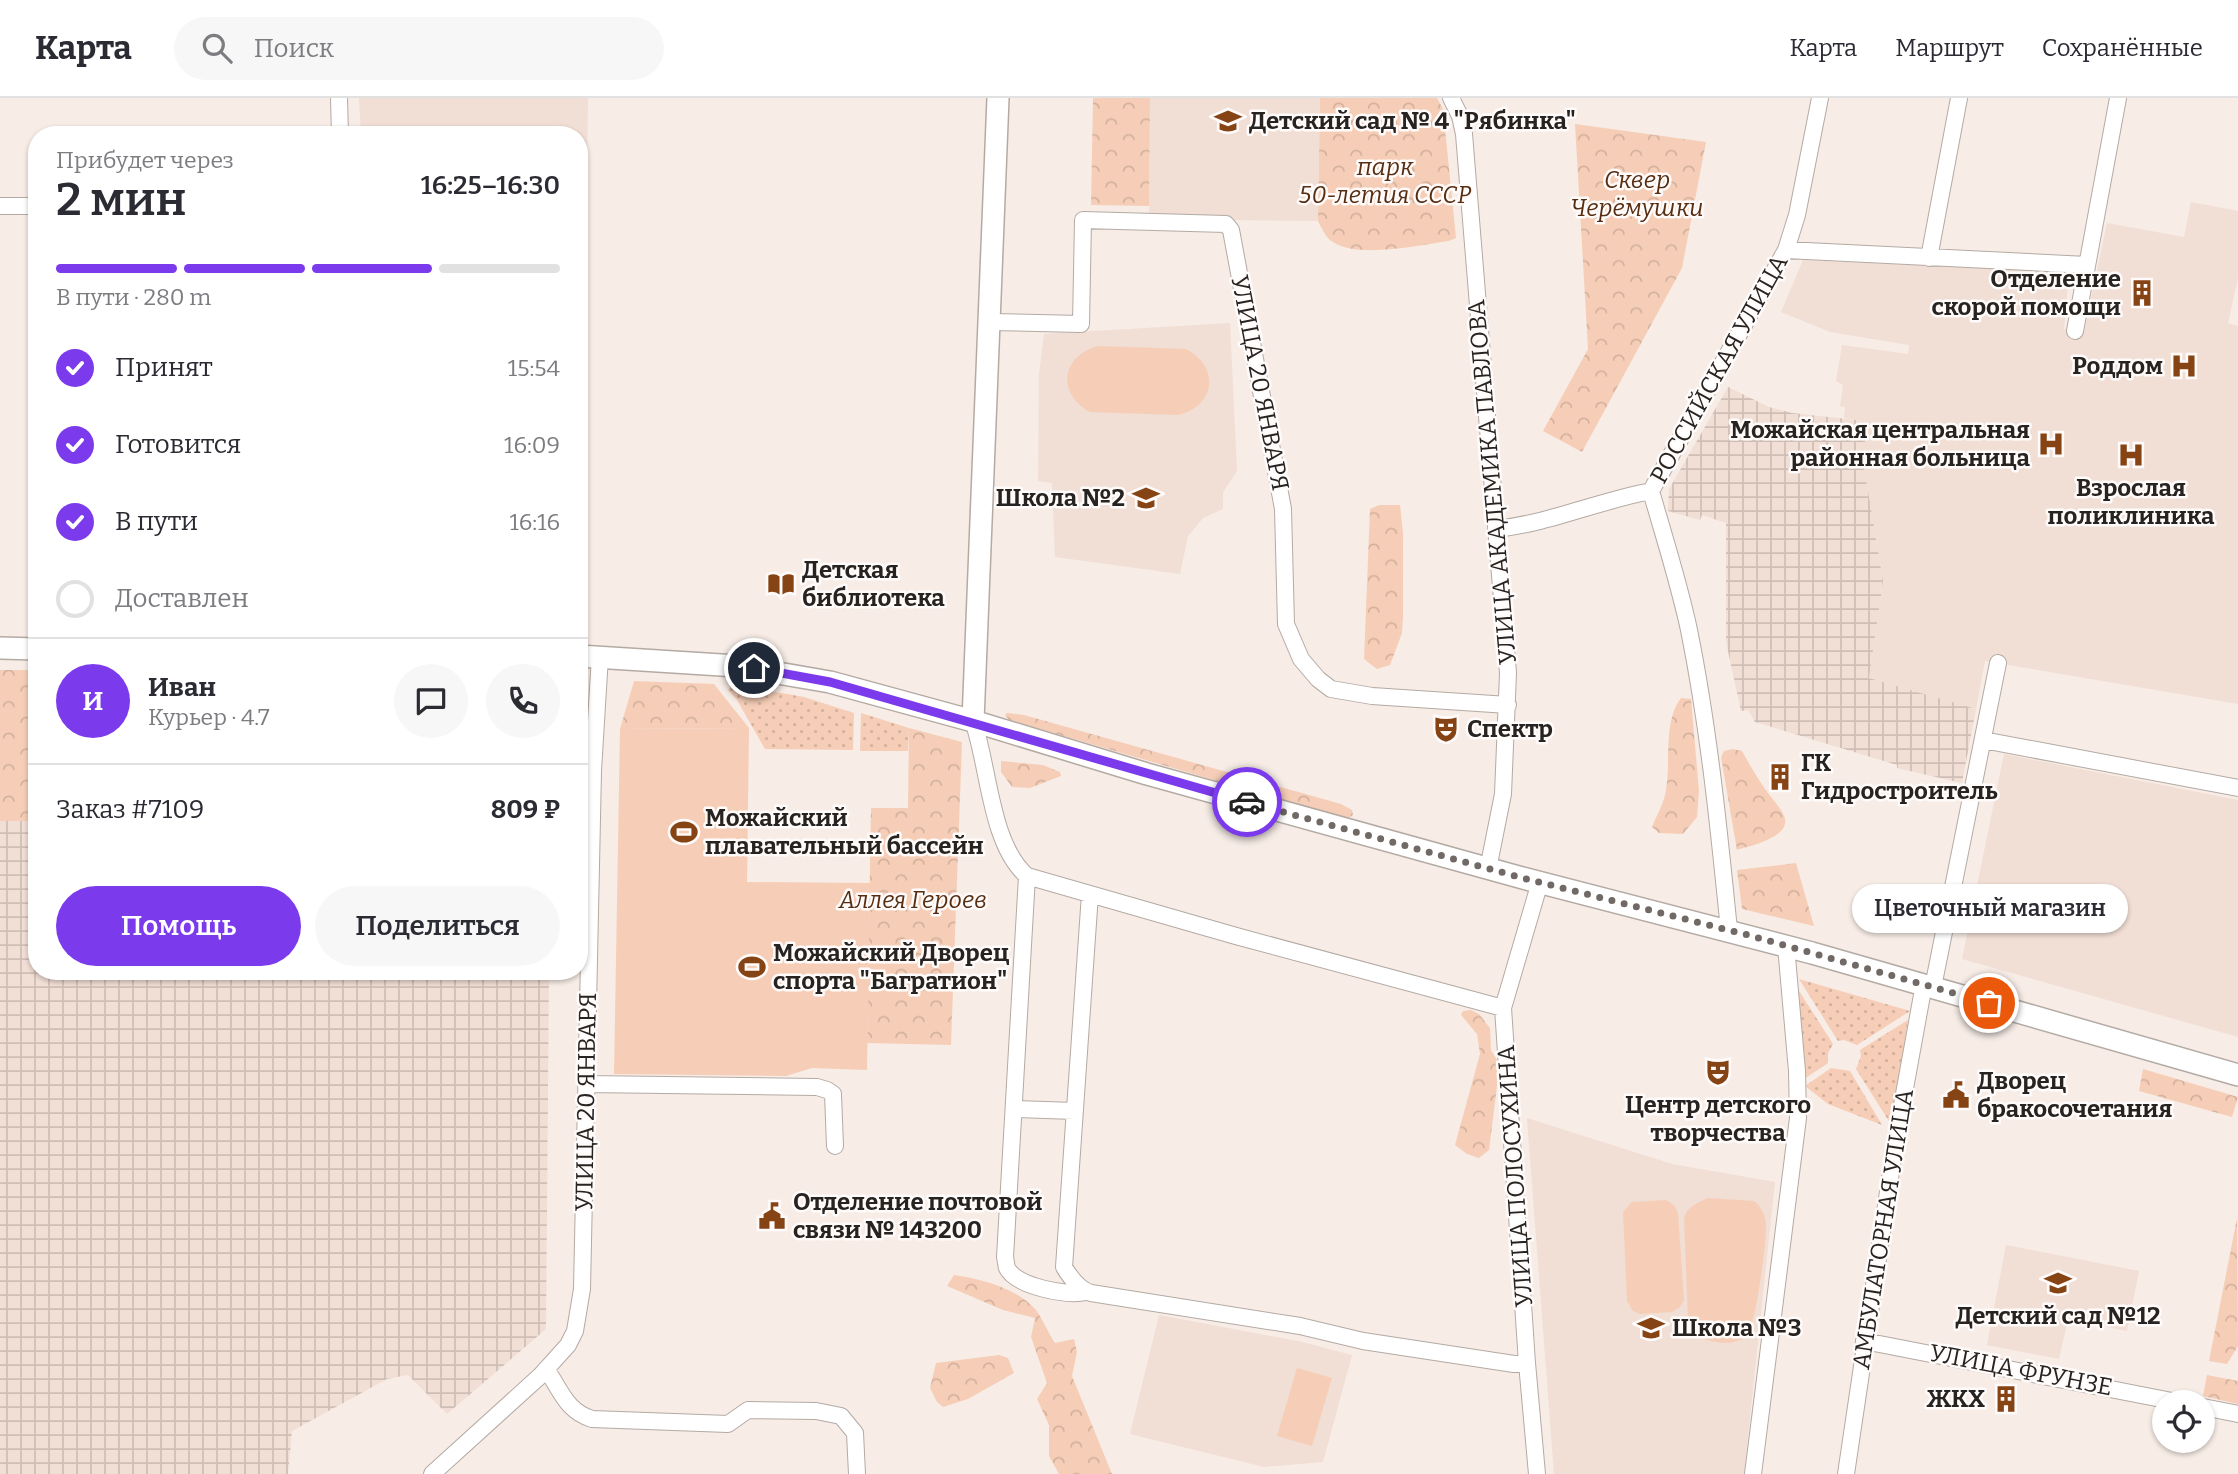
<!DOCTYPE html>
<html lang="ru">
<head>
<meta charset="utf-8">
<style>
	:root { --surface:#fff; --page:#f7f7f7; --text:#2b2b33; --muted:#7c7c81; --line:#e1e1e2; --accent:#7c3aed }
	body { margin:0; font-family:Bitter,serif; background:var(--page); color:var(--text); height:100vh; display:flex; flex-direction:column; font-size:26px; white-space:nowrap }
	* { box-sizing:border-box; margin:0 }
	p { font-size:23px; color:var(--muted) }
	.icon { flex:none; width:38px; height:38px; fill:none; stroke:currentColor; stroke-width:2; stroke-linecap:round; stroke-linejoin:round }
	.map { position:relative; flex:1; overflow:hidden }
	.details { position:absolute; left:28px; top:28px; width:560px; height:854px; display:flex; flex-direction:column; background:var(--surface); border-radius:28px; box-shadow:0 2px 5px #0004 }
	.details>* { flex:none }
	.controls { position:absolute; left:2152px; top:1292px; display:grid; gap:14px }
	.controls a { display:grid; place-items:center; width:63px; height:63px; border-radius:50%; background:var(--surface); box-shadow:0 2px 5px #0004; font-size:35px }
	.pin { position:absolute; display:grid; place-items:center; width:60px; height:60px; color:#fff; margin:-30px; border:4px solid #fff; border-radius:50%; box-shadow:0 2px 7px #0007 }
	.courier { position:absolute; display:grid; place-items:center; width:70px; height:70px; margin:-35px; border:5px solid #7c3aed; border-radius:50%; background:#fff; color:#222; box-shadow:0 2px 9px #0007 }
	.bubble { position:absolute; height:49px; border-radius:24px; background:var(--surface); box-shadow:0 2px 5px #0004; font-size:23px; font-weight:600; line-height:49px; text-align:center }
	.headline em { font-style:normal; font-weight:600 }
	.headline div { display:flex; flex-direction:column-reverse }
	.headline { display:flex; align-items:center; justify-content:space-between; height:119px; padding:0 28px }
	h1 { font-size:46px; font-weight:600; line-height:52px }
	.bar { display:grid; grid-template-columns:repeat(4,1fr); gap:10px 7px; align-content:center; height:84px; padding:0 28px }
	.bar i { height:9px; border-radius:5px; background:var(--line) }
	.bar .active { background:var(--accent) }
	.bar p { grid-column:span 4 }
	.line { display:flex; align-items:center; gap:18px; padding:0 28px; border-top:2px solid var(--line) }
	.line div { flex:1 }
	.round { display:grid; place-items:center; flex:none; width:74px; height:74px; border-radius:37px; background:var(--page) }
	ol { padding:0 28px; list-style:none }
	li { display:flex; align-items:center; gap:21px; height:77px }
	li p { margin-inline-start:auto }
	li .icon { padding:7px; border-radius:50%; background:var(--accent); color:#fff; stroke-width:4 }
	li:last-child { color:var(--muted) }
	li i { width:38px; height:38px; border:4px solid var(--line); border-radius:50% }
	.action { display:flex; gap:14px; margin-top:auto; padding:14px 28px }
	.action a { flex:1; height:80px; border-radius:42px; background:var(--accent); color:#fff; font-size:28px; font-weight:600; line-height:80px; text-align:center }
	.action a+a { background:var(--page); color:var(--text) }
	header { display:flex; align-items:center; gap:42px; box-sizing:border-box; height:98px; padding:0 35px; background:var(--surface); border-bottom:2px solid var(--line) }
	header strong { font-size:33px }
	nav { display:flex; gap:38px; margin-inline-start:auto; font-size:24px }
	.search { width:490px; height:63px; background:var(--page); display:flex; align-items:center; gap:18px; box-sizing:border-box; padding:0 24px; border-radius:38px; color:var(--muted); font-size:26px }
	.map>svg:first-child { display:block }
	.built { fill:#f1ded4 }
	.industrial { fill:url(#industrial-grid) }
	.grass { fill:url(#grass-dots) }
	.forest { fill:url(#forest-crowns) }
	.pitch { fill:#f6ceb7 }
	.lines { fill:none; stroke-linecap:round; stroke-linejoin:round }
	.minor-casing { stroke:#b4aaa4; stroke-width:18 }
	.major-casing { stroke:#b4aaa4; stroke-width:24 }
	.minor { stroke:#fff; stroke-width:16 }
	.major { stroke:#fff; stroke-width:21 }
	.done { stroke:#706966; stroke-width:7; stroke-dasharray:0 12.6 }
	.route { stroke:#7c3aed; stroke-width:9 }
	.labels { text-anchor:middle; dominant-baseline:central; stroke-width:5; stroke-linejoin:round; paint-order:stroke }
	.poi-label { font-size:24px; font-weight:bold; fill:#272321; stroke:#fefbfa; text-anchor:start }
	.park-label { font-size:24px; font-style:italic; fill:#582e13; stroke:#fefbfa }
	.street-label { font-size:24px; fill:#272321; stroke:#fefbfa }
</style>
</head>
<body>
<header>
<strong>Карта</strong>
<div class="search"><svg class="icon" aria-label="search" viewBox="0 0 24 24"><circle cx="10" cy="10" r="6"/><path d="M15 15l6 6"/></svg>Поиск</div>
<nav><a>Карта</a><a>Маршрут</a><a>Сохранённые</a></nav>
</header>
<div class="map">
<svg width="2238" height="1376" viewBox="0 0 2238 1376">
	<defs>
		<pattern id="industrial-grid" width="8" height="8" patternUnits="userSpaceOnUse" patternTransform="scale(1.75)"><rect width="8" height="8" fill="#f1ded4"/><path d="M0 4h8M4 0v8" fill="none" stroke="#cfbeb6"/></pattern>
		<pattern id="grass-dots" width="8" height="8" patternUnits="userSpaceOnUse" patternTransform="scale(1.75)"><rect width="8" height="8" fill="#f6ceb7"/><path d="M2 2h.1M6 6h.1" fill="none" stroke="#d3b19d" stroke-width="1.8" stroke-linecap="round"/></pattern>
		<pattern id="forest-crowns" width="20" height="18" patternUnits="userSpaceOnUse" patternTransform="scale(1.75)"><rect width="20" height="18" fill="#f6ceb7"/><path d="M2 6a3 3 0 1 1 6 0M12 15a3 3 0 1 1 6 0" fill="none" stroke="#d3b19d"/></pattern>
	</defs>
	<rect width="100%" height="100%" fill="#f7ece6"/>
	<!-- built -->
	<path class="built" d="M 359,0 L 588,0 L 585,223 L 579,223 L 579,37 L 361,37 Z
		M 1150,0 L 1320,0 L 1318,123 L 1149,121 Z
		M 2191,104 L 2238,113 L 2238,179 L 2228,225 L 2238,228 L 2238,606 L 1985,563 L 1976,611 L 1869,580 L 1883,483 L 1864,369 L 1866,323 L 1844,320 L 1845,309 L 1840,308 L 1843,287 L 1836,283 L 1842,247 L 1908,256 L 1909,247 L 1830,234 L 1781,214 L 1803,162 L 2069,174 L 2064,231 L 2084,234 L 2107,125 L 2184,139 Z
		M 1230,225 L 1237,373 L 1223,394 L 1223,411 L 1203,420 L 1188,438 L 1180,476 L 1055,459 L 1052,385 L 1038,383 L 1039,276 L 1044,236 Z
		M 2004,656 L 2238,702 L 2238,939 L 1962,861 Z
		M 1527,1020 L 1672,1066 L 1775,1084 L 1744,1376 L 1554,1376 Z
		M 2006,1147 L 2139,1173 L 2127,1233 L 2068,1221 L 2059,1261 L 1987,1247 Z
		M 1159,1217 L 1298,1243 L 1352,1257 L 1323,1364 L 1264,1369 L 1130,1336 Z"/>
	<!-- industrial -->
	<path class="industrial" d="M 1728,289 L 1769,309 L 1792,315 L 1866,323 L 1864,369 L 1883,483 L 1869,580 L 1976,611 L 1962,685 L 1897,670 L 1897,667 L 1755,624 L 1748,612 L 1741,613 L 1726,544 L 1726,425 L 1702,417 L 1700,422 L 1668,413 L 1669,391 Z
		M 0,593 L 37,593 L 37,873 L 549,873 L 546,1231 L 447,1316 L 408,1277 L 387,1281 L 292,1333 L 288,1376 L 0,1376 Z"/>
	<!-- grass -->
	<path class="grass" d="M 732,586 L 804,599 L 854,615 L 853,652 L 765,651 L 737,602 L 728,592 Z
		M 861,615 L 909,630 L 908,653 L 860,653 Z
		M 1799,881 L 1910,913 L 1857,947 L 1844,942 L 1838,943 Z
		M 1794,885 L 1833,946 L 1828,955 L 1828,965 L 1801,983 Z
		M 1908,922 L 1892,1028 L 1856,971 L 1861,958 L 1860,952 Z
		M 1831,970 L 1850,973 L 1882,1027 L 1828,1006 L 1805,988 Z"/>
	<!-- forest -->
	<path class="forest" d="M 1093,0 L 1150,0 L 1149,108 L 1091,107 Z
		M 1320,0 L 1437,0 L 1443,11 L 1456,140 L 1449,143 C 1419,147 1354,162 1330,142 C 1325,138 1321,129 1318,123 Z
		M 1575,26 L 1706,44 L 1682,170 L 1582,354 L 1543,333 L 1588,251 Z
		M 1379,407 L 1400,407 L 1403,435 L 1403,519 L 1402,535 L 1390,567 L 1377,571 L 1364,561 L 1370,411 Z
		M 0,572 L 37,572 L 37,723 L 0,723 Z
		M 634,583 L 714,586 L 749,630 L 620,631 Z
		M 1681,600 L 1691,601 L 1699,693 L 1697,719 L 1683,736 L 1659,735 L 1652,729 C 1657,716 1664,706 1666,692 C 1671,664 1663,623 1681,600 Z
		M 1007,615 L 1024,617 L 1341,706 L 1352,712 L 1353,717 L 1347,721 L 1009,622 L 1005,617 Z
		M 909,630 L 962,644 L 951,947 L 867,945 L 871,710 L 908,710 Z
		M 1733,651 L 1742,653 C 1750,667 1758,682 1768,695 C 1773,702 1781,710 1784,718 C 1793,739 1750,748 1737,752 L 1721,659 L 1724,653 Z
		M 1001,663 L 1043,667 L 1060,674 L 1061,678 L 1030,690 L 1012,689 L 1001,674 Z
		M 1796,765 L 1814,828 L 1742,811 L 1737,772 Z
		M 1471,912 L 1479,916 L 1490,930 L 1491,952 L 1497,962 L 1497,988 L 1489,1052 L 1479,1060 L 1467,1056 L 1455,1047 L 1480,956 L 1477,936 L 1461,917 L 1463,913 Z
		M 2143,971 L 2238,999 L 2232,1019 L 2139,993 Z
		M 2237,1120 L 2238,1248 L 2227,1266 L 2209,1263 Z
		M 954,1177 C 982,1181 1016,1190 1035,1211 C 1040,1216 1049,1236 1055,1245 L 1074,1241 L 1077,1254 L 1072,1278 L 1112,1376 L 1059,1376 L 1049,1358 L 1049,1327 L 1037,1301 L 1047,1285 L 1031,1239 L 1035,1220 L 1003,1212 L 947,1188 Z
		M 999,1257 L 1008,1260 L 1014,1275 L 968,1301 L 943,1309 L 937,1304 L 930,1290 L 936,1265 Z
		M 2207,1277 L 2238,1283 L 2238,1306 L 2203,1298 Z"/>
	<!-- pitch -->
	<path class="pitch" d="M 1099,248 L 1186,251 C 1221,269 1215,309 1177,317 L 1090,314 C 1056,296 1061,257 1099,248 Z
		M 749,630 L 747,784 L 870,785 L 867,972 L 812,970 L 786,978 L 614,976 L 620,631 Z
		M 1708,1100 L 1754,1103 C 1761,1108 1765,1117 1766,1126 C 1767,1143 1756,1226 1747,1237 C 1739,1246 1722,1246 1711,1243 C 1700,1240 1692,1234 1688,1223 L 1684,1120 C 1687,1108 1698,1105 1708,1100 Z
		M 1666,1102 L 1674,1107 L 1678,1115 L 1684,1202 L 1680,1209 L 1672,1214 L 1640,1216 L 1633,1213 L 1627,1203 L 1623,1114 L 1632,1104 Z
		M 1297,1270 L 1332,1280 L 1312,1348 L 1277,1338 Z"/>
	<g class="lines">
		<defs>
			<path id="minor" d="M 339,0 L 340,37
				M 1451,0 L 1460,18 L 1464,36 L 1508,575 L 1503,696 L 1488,771
				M 0,108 L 37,108
				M 1786,152 L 2087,167
				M 1929,160 L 1959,0
				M 990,224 L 1081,226 L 1083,122 L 1226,126 L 1231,132 L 1283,411 L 1286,526 L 1301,561 L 1318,581 L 1331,591 L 1372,598 L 1508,607
				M 2075,233 L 2118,0
				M 1496,431 C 1550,425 1598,403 1651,393
				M 973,623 C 989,668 990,746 1027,778 L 1236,838 L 1503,910
				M 1983,642 L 2238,690
				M 1027,778 L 1005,1159 C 1006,1163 1006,1167 1007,1170 C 1017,1189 1067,1198 1086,1194
				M 1090,796 L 1064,1169 C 1070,1179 1080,1192 1091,1195 L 1300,1228 L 1363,1243 L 1514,1266 L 1527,1265
				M 1729,832 C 1719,732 1709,631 1689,532 C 1679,485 1664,439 1651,393 L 1786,152 L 1797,117 L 1820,0
				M 1933,889 L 1998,565
				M 586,986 L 817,989 L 827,992 L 833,996 L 835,1048
				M 1014,1011 L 1075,1013
				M 1864,1243 L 2177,1304
				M 546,1271 C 561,1292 566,1313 592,1321 L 728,1326 L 748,1312 L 816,1313 L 841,1318 L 855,1335 L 857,1376
				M 2203,1309 L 2238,1316
				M 432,1376 L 540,1278 L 568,1247 L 575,1233 L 582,1191 L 593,673 L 600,558
				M 1537,1376 L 1527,1265 L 1503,910 L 1540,784
				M 1753,1376 L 1798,1020 L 1797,973 L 1786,848
				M 1846,1376 L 1896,1040 L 1924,886"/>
			<path id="major" d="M 0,550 L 37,551
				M 579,558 L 737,568 L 830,584 L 973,623 L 1147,676 L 1519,779 L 1812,855 L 2238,977
				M 973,623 L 998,0"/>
		</defs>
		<!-- minor casing -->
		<use href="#minor" class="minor-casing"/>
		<!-- major casing -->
		<use href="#major" class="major-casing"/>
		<!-- minor -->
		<use href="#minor" class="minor"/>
		<!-- major -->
		<use href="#major" class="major"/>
	</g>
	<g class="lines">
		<!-- done -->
		<path class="done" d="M 1247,704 L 1519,779 L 1748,837 L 1989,905"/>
		<!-- route -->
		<path class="route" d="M 754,570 L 830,584 L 1247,704"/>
	</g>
	<!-- icons -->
	<defs>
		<symbol id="school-bare" viewBox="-9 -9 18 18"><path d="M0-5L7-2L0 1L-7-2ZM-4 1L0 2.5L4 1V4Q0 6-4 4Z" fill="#864314" stroke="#fefbfa" stroke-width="2.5" paint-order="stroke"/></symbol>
		<symbol id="building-bare" viewBox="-9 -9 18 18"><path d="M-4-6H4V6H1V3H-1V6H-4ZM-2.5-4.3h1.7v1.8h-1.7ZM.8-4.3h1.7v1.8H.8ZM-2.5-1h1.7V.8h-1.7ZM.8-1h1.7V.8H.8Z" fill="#864314" stroke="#fefbfa" stroke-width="2.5" paint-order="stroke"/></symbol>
		<symbol id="hospital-bare" viewBox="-9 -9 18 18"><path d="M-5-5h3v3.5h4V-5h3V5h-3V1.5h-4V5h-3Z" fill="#864314" stroke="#fefbfa" stroke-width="2.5" paint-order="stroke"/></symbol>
		<symbol id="library-bare" viewBox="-9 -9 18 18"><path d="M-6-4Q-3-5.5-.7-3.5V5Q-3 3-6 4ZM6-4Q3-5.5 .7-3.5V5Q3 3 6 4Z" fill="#864314" stroke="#fefbfa" stroke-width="2.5" paint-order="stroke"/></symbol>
		<symbol id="theatre-bare" viewBox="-9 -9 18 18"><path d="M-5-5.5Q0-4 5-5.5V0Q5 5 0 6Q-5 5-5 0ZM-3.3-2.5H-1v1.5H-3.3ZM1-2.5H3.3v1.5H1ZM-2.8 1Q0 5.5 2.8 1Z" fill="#864314" stroke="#fefbfa" stroke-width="2.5" paint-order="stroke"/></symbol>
		<symbol id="stadium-bare" viewBox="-9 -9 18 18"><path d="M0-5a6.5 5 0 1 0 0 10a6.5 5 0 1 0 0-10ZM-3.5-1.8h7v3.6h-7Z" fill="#864314" stroke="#fefbfa" stroke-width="2.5" paint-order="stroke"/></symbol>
		<symbol id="civic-bare" viewBox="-9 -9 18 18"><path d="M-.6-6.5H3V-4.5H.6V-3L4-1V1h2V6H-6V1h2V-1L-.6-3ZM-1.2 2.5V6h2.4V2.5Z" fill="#864314" stroke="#fefbfa" stroke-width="2.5" paint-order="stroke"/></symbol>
	</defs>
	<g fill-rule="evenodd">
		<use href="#school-bare" x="1209" y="4" width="38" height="38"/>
		<use href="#building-bare" x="2123" y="176" width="38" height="38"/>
		<use href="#hospital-bare" x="2165" y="249" width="38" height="38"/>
		<use href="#hospital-bare" x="2032" y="327" width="38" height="38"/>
		<use href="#hospital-bare" x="2112" y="338" width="38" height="38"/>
		<use href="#school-bare" x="1127" y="381" width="38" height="38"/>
		<use href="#library-bare" x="762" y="467" width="38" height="38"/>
		<use href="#theatre-bare" x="1427" y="612" width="38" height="38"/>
		<use href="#building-bare" x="1761" y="660" width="38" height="38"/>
		<use href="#stadium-bare" x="665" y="715" width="38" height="38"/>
		<use href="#stadium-bare" x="733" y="850" width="38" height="38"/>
		<use href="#theatre-bare" x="1699" y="955" width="38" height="38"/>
		<use href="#civic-bare" x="1937" y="978" width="38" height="38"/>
		<use href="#civic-bare" x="753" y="1099" width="38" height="38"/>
		<use href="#school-bare" x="2039" y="1166" width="38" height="38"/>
		<use href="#school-bare" x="1632" y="1211" width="38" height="38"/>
		<use href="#building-bare" x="1987" y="1282" width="38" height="38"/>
	</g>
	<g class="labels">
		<!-- poi labels -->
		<g class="poi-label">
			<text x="1249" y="23">Детский сад № 4 "Рябинка"</text>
			<text x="2121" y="181" text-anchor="end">Отделение<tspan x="2121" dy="28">скорой помощи</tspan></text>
			<text x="2163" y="268" text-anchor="end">Роддом</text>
			<text x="2030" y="332" text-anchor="end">Можайская центральная<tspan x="2030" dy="28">районная больница</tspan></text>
			<text x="2131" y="390" text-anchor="middle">Взрослая<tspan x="2131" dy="28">поликлиника</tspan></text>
			<text x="1125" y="400" text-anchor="end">Школа №2</text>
			<text x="802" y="472">Детская<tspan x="802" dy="28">библиотека</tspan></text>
			<text x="1467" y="631">Спектр</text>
			<text x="1801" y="665">ГК<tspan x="1801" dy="28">Гидростроитель</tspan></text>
			<text x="705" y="720">Можайский<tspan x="705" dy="28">плавательный бассейн</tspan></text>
			<text x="773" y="855">Можайский Дворец<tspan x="773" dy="28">спорта "Багратион"</tspan></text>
			<text x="1977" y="983">Дворец<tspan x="1977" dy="28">бракосочетания</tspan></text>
			<text x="1718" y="1007" text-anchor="middle">Центр детского<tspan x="1718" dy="28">творчества</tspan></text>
			<text x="793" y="1104">Отделение почтовой<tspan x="793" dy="28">связи № 143200</tspan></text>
			<text x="2058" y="1218" text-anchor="middle">Детский сад №12</text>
			<text x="1672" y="1230">Школа №3</text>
			<text x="1985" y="1301" text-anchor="end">ЖКХ</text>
		</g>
		<!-- park labels -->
		<g class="park-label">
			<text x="1385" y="69">парк<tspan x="1385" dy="28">50-летия СССР</tspan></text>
			<text x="1637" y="82">Сквер<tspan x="1637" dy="28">Черёмушки</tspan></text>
			<text x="913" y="802">Аллея Героев</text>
		</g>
		<!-- street labels -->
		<g class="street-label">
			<text transform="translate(1719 271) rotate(-61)">РОССИЙСКАЯ УЛИЦА</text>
			<text transform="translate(1260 285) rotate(79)">УЛИЦА 20 ЯНВАРЯ</text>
			<text transform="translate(1492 384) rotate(-95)">УЛИЦА АКАДЕМИКА ПАВЛОВА</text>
			<text transform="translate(586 1004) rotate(-89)">УЛИЦА 20 ЯНВАРЯ</text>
			<text transform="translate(1515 1078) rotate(-94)">УЛИЦА ПОЛОСУХИНА</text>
			<text transform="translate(1883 1131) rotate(-81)">АМБУЛАТОРНАЯ УЛИЦА</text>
			<text transform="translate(2021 1272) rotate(11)">УЛИЦА ФРУНЗЕ</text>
		</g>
	</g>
</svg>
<div class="controls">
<a><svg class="icon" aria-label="locate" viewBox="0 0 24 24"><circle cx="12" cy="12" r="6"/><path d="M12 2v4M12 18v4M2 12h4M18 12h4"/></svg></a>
</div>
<div class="pin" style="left:1989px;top:905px;background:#ea580c"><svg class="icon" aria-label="bag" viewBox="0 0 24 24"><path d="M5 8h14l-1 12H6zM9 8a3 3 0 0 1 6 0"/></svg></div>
<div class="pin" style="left:754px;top:570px;background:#1f2937"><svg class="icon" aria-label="home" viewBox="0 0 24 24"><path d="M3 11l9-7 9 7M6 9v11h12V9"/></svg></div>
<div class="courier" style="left:1247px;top:704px"><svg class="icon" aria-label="car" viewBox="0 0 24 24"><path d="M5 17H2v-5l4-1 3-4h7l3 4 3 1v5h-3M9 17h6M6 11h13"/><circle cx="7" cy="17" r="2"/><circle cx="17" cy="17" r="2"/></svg></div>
<div class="bubble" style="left:1852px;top:786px;width:276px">Цветочный магазин</div>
<section class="details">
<div class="headline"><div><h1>2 мин</h1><p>Прибудет через</p></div><em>16:25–16:30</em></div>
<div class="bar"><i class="active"></i><i class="active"></i><i class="active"></i><i></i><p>В пути · 280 m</p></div>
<ol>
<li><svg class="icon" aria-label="check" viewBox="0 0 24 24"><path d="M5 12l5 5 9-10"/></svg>Принят<p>15:54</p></li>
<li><svg class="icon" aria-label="check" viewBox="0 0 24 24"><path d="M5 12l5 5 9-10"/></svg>Готовится<p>16:09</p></li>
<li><svg class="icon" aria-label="check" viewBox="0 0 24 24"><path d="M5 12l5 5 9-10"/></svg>В пути<p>16:16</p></li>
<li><i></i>Доставлен</li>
</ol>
<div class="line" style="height:126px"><b class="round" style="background:var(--accent);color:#fff">И</b><div><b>Иван</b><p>Курьер · 4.7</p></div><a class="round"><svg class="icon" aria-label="chat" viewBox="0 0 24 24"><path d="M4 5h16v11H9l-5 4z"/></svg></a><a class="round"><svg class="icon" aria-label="phone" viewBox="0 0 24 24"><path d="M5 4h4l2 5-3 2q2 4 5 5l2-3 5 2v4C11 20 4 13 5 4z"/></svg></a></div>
<div class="line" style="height:91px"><div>Заказ #7109</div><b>809 ₽</b></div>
<div class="action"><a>Помощь</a><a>Поделиться</a></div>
</section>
</div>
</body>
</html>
